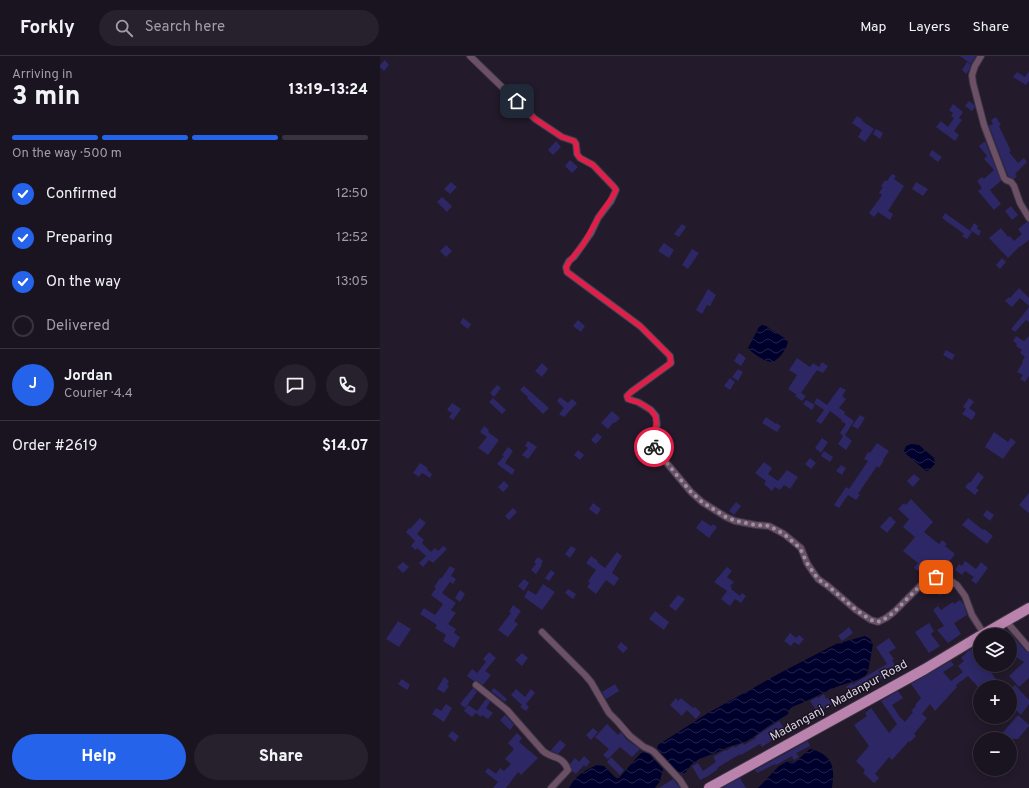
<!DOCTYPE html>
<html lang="en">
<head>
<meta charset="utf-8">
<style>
	:root { --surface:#1a1420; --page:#27212d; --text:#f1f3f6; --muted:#9f9ea5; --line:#38333e; --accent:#2563eb }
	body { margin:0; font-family:Overpass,sans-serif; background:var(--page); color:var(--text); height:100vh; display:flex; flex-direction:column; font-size:15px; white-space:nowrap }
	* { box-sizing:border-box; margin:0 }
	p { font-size:13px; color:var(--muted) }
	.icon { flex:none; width:22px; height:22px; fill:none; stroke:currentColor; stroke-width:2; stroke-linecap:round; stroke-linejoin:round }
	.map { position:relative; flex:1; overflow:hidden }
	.panel { display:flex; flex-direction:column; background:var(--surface); width:380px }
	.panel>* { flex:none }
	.controls { position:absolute; left:593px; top:572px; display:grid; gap:8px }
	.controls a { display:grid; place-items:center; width:44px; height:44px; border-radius:50%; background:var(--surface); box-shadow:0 2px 10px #0003,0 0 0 1px var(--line); font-size:20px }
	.pin { position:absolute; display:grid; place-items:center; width:34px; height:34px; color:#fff; margin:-17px; border-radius:8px; box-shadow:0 2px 6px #0006 }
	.courier { position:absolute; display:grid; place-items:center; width:40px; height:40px; margin:-20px; border:3px solid #e11d48; border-radius:50%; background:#fff; color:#222; box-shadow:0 1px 5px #0007 }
	.head em { font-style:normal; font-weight:800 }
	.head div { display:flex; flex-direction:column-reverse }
	.head { display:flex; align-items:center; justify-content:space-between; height:68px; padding:0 12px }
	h1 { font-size:26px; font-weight:800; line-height:30px }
	.bar { display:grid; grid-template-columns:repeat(4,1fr); gap:6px 4px; align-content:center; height:48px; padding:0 12px }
	.bar i { height:5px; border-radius:3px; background:var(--line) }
	.bar .selected { background:var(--accent) }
	.bar p { grid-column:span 4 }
	.line { display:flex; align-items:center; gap:10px; padding:0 12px; border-top:1px solid var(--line) }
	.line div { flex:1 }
	.round { display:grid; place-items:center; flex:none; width:42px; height:42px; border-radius:21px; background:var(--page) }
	ol { padding:0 12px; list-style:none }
	li { display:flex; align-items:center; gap:12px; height:44px }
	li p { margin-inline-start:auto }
	li .icon { padding:4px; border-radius:50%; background:var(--accent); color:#fff; stroke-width:4 }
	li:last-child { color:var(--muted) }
	li i { width:22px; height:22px; border:2px solid var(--line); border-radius:50% }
	.action { display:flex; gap:8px; margin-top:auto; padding:8px 12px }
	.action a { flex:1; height:46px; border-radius:24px; background:var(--accent); color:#fff; font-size:16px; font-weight:800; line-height:46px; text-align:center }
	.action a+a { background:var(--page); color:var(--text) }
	header { display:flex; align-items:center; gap:24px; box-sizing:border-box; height:56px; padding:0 20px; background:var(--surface); border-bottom:1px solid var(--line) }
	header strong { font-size:19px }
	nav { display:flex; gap:22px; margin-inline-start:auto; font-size:14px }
	.search { width:280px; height:36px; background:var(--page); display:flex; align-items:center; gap:10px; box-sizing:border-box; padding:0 14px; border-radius:22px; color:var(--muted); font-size:15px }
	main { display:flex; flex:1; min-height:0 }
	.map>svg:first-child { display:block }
	.water { fill:url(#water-waves) }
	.building { fill:#2d2865 }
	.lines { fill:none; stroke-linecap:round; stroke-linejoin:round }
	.minor-casing { stroke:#3c3444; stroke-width:8 }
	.primary-casing { stroke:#3c3444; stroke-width:12 }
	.minor { stroke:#6c5166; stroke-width:6 }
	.primary { stroke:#ba83ae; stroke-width:10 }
	.done { stroke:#9992a0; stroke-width:4; stroke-dasharray:0 7.2 }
	.route { stroke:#e11d48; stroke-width:5 }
	.labels { text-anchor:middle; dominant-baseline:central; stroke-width:3; stroke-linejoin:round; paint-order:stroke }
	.street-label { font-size:12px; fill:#d9d3df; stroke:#1a1121 }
</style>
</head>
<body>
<header>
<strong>Forkly</strong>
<div class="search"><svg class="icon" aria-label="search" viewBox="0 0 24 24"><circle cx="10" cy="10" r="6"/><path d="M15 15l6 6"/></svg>Search here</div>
<nav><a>Map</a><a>Layers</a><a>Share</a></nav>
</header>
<main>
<section class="panel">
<div class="head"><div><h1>3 min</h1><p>Arriving in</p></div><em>13:19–13:24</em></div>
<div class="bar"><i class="selected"></i><i class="selected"></i><i class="selected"></i><i></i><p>On the way · 500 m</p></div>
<ol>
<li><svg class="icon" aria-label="check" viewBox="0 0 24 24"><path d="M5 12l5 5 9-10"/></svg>Confirmed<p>12:50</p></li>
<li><svg class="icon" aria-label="check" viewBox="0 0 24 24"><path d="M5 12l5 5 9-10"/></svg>Preparing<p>12:52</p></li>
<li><svg class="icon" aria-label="check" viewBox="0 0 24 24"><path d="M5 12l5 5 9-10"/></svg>On the way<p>13:05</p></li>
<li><i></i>Delivered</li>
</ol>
<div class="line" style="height:72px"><b class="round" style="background:var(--accent);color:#fff">J</b><div><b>Jordan</b><p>Courier · 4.4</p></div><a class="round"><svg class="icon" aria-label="chat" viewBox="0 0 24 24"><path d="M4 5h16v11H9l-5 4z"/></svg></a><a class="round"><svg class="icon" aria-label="phone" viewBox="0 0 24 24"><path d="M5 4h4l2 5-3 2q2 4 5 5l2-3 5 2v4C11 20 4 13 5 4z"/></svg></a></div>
<div class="line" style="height:52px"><div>Order #2619</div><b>$14.07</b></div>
<div class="action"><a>Help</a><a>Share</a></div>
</section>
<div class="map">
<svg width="649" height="732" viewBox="0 0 649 732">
	<defs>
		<pattern id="water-waves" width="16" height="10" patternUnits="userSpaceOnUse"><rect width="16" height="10" fill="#00002d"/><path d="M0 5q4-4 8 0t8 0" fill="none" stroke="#25244b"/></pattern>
	</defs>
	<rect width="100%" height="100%" fill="#231a2b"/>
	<!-- water -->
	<path class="water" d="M 382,269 L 386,270 L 406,283 L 408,286 C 406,294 400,302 393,306 C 384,305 374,299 368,292 L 379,271 Z
		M 531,388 L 539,389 L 554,402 L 555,408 L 548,415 L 546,415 L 525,397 L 524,395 L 526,390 Z
		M 485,580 L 490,583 L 493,588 L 488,616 L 485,620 L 477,624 L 456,631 L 422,647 L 412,651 L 409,654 L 408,658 L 405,660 L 387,671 L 368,685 L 348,691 L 338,696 L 319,703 L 311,709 L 305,717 L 300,717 L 297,715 L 277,693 L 278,689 L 328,657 L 400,617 L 456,588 Z
		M 430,693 C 434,693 436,695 439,696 C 455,704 454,716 452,732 L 378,732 L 399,710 L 408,705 L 415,706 Z
		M 266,696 L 269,698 L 283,713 L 280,725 L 275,732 L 189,732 C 195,720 205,714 217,709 L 224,710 L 236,722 L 239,722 L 261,697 Z"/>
	<!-- building -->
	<path class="building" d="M 580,0 L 596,0 L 591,8 Z
		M 5,4 L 9,9 L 4,15 L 0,11 L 0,9 Z
		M 587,6 L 591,9 L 589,14 L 586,18 L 582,14 Z
		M 649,15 L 649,25 L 646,29 L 633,21 L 637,16 L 645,21 Z
		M 589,45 L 594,49 L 595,51 L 592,55 L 585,50 Z
		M 573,48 L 583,56 L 579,62 L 582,64 L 574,75 L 579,79 L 575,85 L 556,71 L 561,65 L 568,71 L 574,62 L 571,60 L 573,57 L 569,54 Z
		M 477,60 L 483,64 L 482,65 L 494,73 L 485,86 L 478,81 L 482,74 L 472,67 Z
		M 616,61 L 621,69 L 619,70 L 631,95 L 629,96 L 638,107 L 644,102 L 647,106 L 635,118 L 637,120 L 634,123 L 628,120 L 609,70 L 613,68 L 611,64 Z
		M 496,73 L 503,77 L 500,83 L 493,78 Z
		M 176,85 L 181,91 L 173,99 L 168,94 Z
		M 605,85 L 621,125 L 610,134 L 621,148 L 614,154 L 598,135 L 602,132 L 597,125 L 602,121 L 604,123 L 614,114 L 604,103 L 607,100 L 599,90 Z
		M 552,94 L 562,101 L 558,106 L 549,99 Z
		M 190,104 L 198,111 L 192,117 L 185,110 Z
		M 512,118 L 516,120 L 514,123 L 524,130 L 508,155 L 513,158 L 510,164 L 498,156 L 494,161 L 489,157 L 502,139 L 499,137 L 503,131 L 501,130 L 505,124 L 507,125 Z
		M 71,126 L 77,131 L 70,138 L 64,133 Z
		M 536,126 L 548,133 L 543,140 L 532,133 Z
		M 62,141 L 72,150 L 67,156 L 57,146 Z
		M 631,150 L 638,159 L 632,164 L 625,155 Z
		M 565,157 L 592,176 L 587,183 L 582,180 L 584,178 L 562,162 Z
		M 647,166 L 649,166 L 649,184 L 640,191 L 640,190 L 628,202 L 609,182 L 621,172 L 628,181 L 630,180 L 634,185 L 642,178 L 638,173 Z
		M 594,167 L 598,170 L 597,173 L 601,175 L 599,180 L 590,174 Z
		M 302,168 L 306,171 L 299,181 L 294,178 Z
		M 284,187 L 294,194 L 289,202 L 278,195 Z
		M 66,189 L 72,195 L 66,201 L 60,195 Z
		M 312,193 L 319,197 L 308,213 L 302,209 Z
		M 622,202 L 626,206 L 620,213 L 616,209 Z
		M 639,232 L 649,242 L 649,250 L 640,242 L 632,251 L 625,245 L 629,241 L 630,242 Z
		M 328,233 L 336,239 L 330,250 L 327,249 L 322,258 L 316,254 Z
		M 649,251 L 649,266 L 646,264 L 635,276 L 631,273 L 642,260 Z
		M 83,262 L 91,268 L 88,273 L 80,267 Z
		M 198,264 L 205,270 L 201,276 L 193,270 Z
		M 636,280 L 644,285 L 649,280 L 649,320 L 645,326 L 640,323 L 643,319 L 637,316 L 643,306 L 642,305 L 645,301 L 640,297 L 642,294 L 636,290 L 637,288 L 633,285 Z
		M 566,294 L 575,299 L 572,304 L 563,299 Z
		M 359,297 L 366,302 L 361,310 L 354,305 Z
		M 417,302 L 430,311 L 433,307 L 439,311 L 442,306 L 448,310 L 443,317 L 437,314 L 421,337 L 426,340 L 422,345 L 415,340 L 417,339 L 408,333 L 417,319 L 409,314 Z
		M 162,307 L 168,313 L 162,321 L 155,315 Z
		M 358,313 L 363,316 L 358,325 L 352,321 Z
		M 350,322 L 355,326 L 350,334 L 344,330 Z
		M 117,329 L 121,332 L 114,341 L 110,337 Z
		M 144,330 L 169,352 L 163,358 L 147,342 L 148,341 L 140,334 Z
		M 460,331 L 466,334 L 462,340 L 466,343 L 459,352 L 465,356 L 464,358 L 474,365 L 465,379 L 472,385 L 466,394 L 458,388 L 463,380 L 460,377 L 466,368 L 461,365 L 462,364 L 450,355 L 441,368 L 436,365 L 444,354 L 434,347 L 437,342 L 447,349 Z
		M 180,341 L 188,347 L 192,343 L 197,347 L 184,361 L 179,358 L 184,352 L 177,345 Z
		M 113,342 L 126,354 L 122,358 L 109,346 Z
		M 589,342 L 594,346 L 589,352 L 596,357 L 592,364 L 582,358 L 586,353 L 583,351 Z
		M 426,344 L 435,349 L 432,354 L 423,348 Z
		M 72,347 L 81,353 L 73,364 L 69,361 L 72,357 L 67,354 Z
		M 232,355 L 240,362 L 235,367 L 234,366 L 228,373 L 221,367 Z
		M 480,359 L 485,362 L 478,373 L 472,370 Z
		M 386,361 L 396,368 L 396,367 L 401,370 L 397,376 L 382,367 Z
		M 104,370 L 109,374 L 108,376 L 119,384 L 108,399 L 98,392 L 107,381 L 100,376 Z
		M 614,376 L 628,386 L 631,382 L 636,386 L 633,390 L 633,389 L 623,403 L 605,391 Z
		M 217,377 L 222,381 L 216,388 L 211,384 Z
		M 442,382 L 448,386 L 441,397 L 435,392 Z
		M 148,385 L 157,391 L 148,403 L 142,399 L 148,392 L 145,390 Z
		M 497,387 L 509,395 L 503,404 L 504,404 L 499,412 L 497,410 L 478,438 L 480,439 L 476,444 L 468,439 L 459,452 L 454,449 L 466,431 L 469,433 L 488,405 L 484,403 L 488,396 L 490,397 Z
		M 128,391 L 133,395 L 125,407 L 135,414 L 132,419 L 117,408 L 124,400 L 122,399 Z
		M 198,394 L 204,399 L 200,404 L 194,399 Z
		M 444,395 L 453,401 L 450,406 L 441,400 Z
		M 430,402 L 436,407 L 431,413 L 425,408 Z
		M 384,406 L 392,412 L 388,418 L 398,425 L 407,414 L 418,421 L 410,433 L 404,429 L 400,434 L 395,431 L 392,435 L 384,428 L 386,425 L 375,417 Z
		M 40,407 L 48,412 L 47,414 L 52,418 L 50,422 L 42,417 L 39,421 L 33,417 Z
		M 461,409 L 466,412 L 462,419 L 456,415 Z
		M 598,416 L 604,421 L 596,432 L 599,434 L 595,439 L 585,431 L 589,426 L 590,427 Z
		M 534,418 L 540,423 L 533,431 L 527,425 Z
		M 124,425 L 129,430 L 123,436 L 118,431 Z
		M 649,437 L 649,457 L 639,449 Z
		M 531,443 L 553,466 L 544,476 L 559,488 L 562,484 L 567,488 L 565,490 L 575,498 L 569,506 L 567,505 L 562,512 L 554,507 L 548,515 L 542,510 L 538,515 L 534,512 L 538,507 L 523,495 L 535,481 L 523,471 L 529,463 L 518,453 L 524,447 L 526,449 Z
		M 356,446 L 361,450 L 354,459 L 349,455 Z
		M 213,447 L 221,453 L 217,459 L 209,453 Z
		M 133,452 L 137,456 L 129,464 L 125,460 Z
		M 607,454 L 614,459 L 610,465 L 603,459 Z
		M 510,460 L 516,466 L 507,477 L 500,471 Z
		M 40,462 L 46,467 L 37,478 L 44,484 L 42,487 L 51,496 L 55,492 L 58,495 L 63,490 L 67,493 L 53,507 L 49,504 L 43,511 L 39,507 L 46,500 L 37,492 L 36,494 L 31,490 L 35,485 L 26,476 L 29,472 L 30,473 Z
		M 588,462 L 603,474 L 604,473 L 613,480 L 607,488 L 582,469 Z
		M 322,464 L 331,470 L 333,468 L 337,471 L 329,482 L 316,472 Z
		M 191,490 L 196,493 L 190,502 L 185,498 Z
		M 237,496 L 242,500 L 232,517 L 239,522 L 234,530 L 226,524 L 216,538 L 207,531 L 210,527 L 208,525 L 216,514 L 206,507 L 211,500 L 218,505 L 217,506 L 225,512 Z
		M 158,501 L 163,505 L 161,508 L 162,509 L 156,518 L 151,514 L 156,508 L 154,506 Z
		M 585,505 L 596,513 L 601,506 L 608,512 L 596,528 L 591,524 L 594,521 L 585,515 L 582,519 L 575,514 L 579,508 L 582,510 Z
		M 23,506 L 29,511 L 23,517 L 17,511 Z
		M 70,510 L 75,513 L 71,520 L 76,523 L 73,528 L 70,526 L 62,537 L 76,547 L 71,554 L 76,557 L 68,568 L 76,573 L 74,577 L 80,581 L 74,592 L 63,585 L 66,579 L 55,572 L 57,569 L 40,558 L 44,552 L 55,559 L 63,548 L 51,539 L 56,532 L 54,531 L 60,522 L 61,523 Z
		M 347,511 L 352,515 L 347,521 L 354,526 L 350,530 L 352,531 L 351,533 L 360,540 L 362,537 L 366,540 L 361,547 L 355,543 L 350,550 L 341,543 L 347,535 L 334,526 Z
		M 171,514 L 175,517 L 169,525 L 165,522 Z
		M 144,523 L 149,527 L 144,535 L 138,530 Z
		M 554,526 L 560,526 L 566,527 L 560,531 L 564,537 L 560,540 L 554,531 L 552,533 L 549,529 Z
		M 163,528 L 175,536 L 162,554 L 144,541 L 148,534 L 156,539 Z
		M 188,533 L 196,538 L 193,543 L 185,537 Z
		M 80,534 L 85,538 L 80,546 L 75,542 Z
		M 298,539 L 305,543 L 296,555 L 289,550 Z
		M 580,544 L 584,549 L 587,559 L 574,567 L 581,578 L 568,587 L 557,574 L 564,570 L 553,554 L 558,550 L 561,554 L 573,546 L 574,548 Z
		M 133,549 L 141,555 L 134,565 L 138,568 L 128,581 L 118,574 L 131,557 L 129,556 Z
		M 275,555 L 289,566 L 284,574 L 269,563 Z
		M 18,565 L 31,573 L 19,591 L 6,583 Z
		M 549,567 L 554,575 L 551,578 L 560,590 L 549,597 L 535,576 Z
		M 469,571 L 473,577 L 462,585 L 458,580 Z
		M 410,577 L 416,582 L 419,579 L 424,583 L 419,589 L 414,586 L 411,590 L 404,585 Z
		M 630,577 L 646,595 L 649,596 L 649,622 L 639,631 L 629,620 L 644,606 L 630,597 Z
		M 509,582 L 516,592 L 509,596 L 514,603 L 512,604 L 518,614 L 511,619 L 510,617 L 488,630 L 487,628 L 470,638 L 466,631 L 472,627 L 473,628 L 507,608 L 496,591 Z
		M 241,586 L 248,592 L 243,597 L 237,591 Z
		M 600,588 L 600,609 L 606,609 L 618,626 L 611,631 L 598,631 L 588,620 L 576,629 L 577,631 L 555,655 L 550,648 L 542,658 L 547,662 L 534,678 L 536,680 L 530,686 L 529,685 L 512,704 L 509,701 L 495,718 L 499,722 L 494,727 L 483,717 L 485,714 L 476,705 L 489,690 L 474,669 L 487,660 L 485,657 L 491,652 L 509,677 L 517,668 L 501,645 L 518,635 L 523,642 L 512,649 L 520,661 L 525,666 L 533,656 L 531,655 L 536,650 L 535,649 L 541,642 L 531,628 L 571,605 L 574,609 L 563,616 L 571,625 L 583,616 L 578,610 L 584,605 L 581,602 L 588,595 Z
		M 109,596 L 116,602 L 105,615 L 111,619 L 103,629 L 97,625 L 94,625 L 87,620 L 92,613 L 97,617 L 106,606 L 103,603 Z
		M 142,597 L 148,602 L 142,610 L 135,604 Z
		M 64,621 L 69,625 L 67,628 L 69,630 L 64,637 L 57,633 Z
		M 22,623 L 30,629 L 27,634 L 18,628 Z
		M 235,628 L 239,635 L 226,643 L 222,636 Z
		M 635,629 L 649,644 L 649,648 L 641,659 L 630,648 L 630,633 Z
		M 93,632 L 97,636 L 85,652 L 80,648 Z
		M 114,632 L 127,643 L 125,646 L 111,635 Z
		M 136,633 L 145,641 L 151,633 L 155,637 L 146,648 L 149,651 L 146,655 L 140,651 L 142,649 L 131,639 Z
		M 444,638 L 446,643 L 448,642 L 452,648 L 444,653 L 443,652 L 437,656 L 430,645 L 437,641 L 438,642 Z
		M 106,642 L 110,646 L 106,652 L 113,657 L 108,663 L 102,659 L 101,661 L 96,657 L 92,661 L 84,655 L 88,649 L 97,655 L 106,643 Z
		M 296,642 L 298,645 L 301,642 L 313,652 L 315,651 L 321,657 L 316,663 L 307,654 L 302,660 L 290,649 Z
		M 66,648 L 72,652 L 64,666 L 52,658 L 56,652 L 61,655 Z
		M 125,659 L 134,669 L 130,674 L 120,664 Z
		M 638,659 L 649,669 L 649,670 L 638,683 L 617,683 Z
		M 399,665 L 406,675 L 382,691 L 380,688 L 361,699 L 360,698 L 337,712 L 338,713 L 328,720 L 320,724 L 312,710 L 318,707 L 323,715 L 336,706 L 333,701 L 345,694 L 346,695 L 354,690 L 355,692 L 362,687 L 364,689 L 376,682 L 375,681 L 382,676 Z
		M 227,668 L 238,679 L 241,676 L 247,684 L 260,693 L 252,701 L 240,691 L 228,703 L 223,699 L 229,693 L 215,681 Z
		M 213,672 L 218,676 L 211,684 L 206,679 Z
		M 72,675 L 79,680 L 75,686 L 68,680 Z
		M 137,677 L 142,682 L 139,686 L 158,702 L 141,719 L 138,716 L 126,732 L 113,732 L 118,726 L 105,716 L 108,712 L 116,718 L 120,712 L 124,715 L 131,708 L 125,703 L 134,693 L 128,687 Z
		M 180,684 L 186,689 L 178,698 L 172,695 L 171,694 Z
		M 428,685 L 430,690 L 416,697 L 419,701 L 414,704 L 412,700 L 396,709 L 395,708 L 377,717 L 375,714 Z
		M 204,700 L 210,706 L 206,711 L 204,709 L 196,718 L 192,715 L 190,708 L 195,702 L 199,706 Z
		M 231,701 L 244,714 L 240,719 L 227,706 Z
		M 360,722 L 366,732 L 342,732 Z
		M 293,723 L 300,732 L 279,732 Z"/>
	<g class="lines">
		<defs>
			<path id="minor" d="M 90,0 L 155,63 L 182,81 L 194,85 L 196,88 L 197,98 L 200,102 L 213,109 L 234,131 L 236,134 L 231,145 L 218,162 L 211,177 L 194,201 L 189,205 L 186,211 L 187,216 L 260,270 L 290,300 L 291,307 L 251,336 L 247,340 L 248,343 L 258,346 L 271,354 L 276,360 L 277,369 L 272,383 L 275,393 L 311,436 L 322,446 L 346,461 L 355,465 L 376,469 L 389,470 L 404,478 L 421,492 L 427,507 L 433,516 L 438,523 L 448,530 L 476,554 L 491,564 L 498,566 L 506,562 L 514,556 L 540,530 L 552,522 L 560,521 L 568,523 L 577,529 L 585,540 L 592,559 L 604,578
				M 601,0 L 595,10 L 592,19 L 593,27 L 604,69 L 624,122 L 626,124 L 631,126 L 634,130 L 640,147 L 649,162
				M 626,565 L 649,592
				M 162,576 L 205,619 L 211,626 L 229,657 L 237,665 L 250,680 L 264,691 L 271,694 L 274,696 L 300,724 L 305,732
				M 96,629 L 127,654 L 163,695 C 172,703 183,699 188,714 L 171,732"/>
			<path id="primary" d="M 602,579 L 649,552
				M 329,732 L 545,613 L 600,580"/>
		</defs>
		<!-- minor casing -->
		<use href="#minor" class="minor-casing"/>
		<!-- primary casing -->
		<use href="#primary" class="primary-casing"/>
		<!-- minor -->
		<use href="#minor" class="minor"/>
		<!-- primary -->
		<use href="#primary" class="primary"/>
	</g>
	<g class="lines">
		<!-- done -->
		<path class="done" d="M 274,391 L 275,393 L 311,436 L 322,446 L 346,461 L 356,465 L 376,469 L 389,470 L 404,478 L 420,492 L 427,507 L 433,516 L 438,523 L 448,530 L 476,554 L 491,564 L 498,566 L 506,562 L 514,556 L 540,530 L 552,522 L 556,521"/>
		<!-- route -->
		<path class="route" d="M 137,45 L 155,63 L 182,81 L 194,85 L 196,88 L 197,98 L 200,102 L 213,109 L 234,131 L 236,134 C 230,146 223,153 217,164 C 212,172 208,180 203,189 C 197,196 190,203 186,212 L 187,216 L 260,270 L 290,300 L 291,307 L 251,336 L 247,340 L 248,343 C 251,345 254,345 257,346 C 268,350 280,359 275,372 C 273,380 271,382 274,391"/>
	</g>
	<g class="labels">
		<!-- street labels -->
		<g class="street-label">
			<text transform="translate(459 645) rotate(-29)">Madanganj - Madanpur Road</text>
		</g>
	</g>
</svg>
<div class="controls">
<a><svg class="icon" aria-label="layers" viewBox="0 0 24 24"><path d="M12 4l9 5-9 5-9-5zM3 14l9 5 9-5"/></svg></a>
<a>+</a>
<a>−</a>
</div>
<div class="pin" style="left:556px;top:521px;background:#ea580c"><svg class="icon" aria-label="bag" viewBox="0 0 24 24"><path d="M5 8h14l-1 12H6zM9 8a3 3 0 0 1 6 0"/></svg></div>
<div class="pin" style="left:137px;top:45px;background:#1f2937"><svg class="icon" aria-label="home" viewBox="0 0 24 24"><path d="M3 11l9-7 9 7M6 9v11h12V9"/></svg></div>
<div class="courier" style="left:274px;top:391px"><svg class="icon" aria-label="bike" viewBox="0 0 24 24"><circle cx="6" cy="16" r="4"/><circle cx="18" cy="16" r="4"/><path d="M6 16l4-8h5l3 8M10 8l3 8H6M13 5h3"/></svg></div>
</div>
</main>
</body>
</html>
